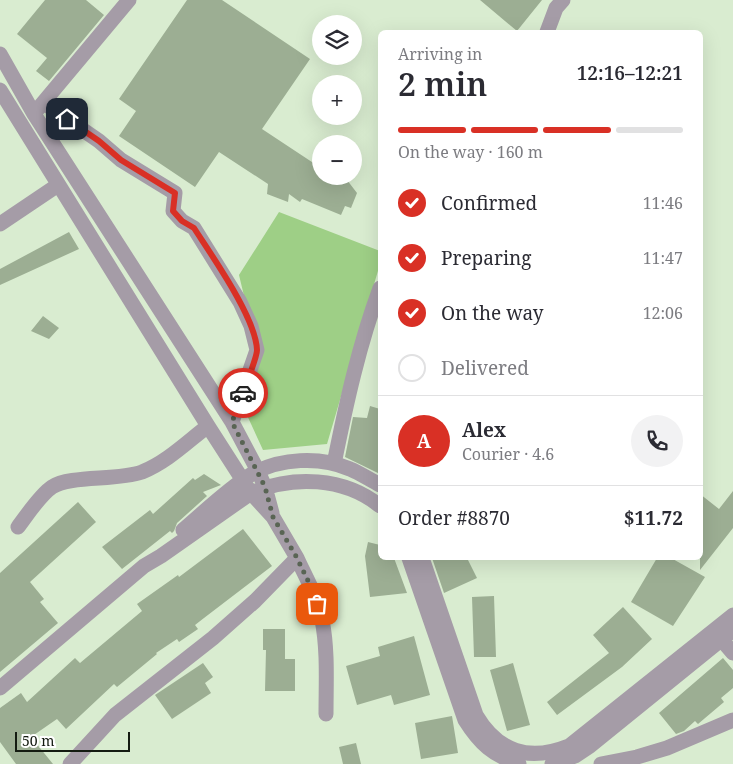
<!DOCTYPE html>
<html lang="en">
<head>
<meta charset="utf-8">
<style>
	:root { --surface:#fff; --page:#f2f2f3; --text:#2b2b33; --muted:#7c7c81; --line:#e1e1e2; --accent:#d93025 }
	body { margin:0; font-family:"Noto Serif",serif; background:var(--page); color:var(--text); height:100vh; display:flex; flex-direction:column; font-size:19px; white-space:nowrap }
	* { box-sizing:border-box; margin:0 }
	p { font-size:16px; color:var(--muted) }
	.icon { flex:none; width:28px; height:28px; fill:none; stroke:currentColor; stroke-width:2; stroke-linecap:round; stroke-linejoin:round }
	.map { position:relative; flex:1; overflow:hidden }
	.panel { position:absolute; left:378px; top:30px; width:325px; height:530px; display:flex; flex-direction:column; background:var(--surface); border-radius:8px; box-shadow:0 5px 20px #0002 }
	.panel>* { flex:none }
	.controls { position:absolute; left:312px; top:15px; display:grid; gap:10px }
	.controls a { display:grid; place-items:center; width:50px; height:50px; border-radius:50%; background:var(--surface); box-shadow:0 5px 20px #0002; font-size:25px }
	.scale { position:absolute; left:15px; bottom:12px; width:115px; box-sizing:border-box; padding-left:5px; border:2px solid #141b11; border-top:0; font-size:14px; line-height:18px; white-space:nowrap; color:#141b11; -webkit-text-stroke:4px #fff; paint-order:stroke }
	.pin { position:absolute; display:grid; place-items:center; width:42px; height:42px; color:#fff; margin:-21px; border-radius:10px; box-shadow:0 2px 8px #0006 }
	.courier { position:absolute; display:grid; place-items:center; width:50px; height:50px; margin:-25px; border:4px solid #d93025; border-radius:50%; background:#fff; color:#222; box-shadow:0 1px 6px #0007 }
	.headline em { font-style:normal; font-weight:600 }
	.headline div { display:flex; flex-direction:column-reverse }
	.headline { display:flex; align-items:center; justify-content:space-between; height:85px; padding:0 20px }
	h1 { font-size:32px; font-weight:600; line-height:38px }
	.bar { display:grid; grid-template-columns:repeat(4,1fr); gap:8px 5px; align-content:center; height:60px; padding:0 20px }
	.bar i { height:6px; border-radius:4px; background:var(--line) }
	.bar .active { background:var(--accent) }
	.bar p { grid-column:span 4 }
	.line { display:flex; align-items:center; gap:12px; padding:0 20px; border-top:1px solid var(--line) }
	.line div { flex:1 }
	.round { display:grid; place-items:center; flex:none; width:52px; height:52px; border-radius:26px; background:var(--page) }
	ol { padding:0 20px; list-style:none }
	li { display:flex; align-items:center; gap:15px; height:55px }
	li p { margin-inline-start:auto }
	li .icon { padding:5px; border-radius:50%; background:var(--accent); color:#fff; stroke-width:4 }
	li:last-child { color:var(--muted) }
	li i { width:28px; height:28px; border:2px solid var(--line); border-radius:50% }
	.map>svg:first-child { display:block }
	.green { fill:#9ecf86 }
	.building { fill:#9cae93 }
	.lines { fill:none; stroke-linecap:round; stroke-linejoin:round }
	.minor { stroke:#a59ca7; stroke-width:15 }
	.done { stroke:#596454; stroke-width:5; stroke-dasharray:0 9 }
	.route { stroke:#d93025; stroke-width:6 }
</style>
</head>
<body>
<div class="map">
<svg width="733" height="764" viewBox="0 0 733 764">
	<rect width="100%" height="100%" fill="#d9ecd0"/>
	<!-- green -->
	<path class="green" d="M 279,212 L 380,251 L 380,264 L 327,444 L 263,450 L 240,400 L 257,350 L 239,275 Z"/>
	<!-- building -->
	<path class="building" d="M 45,0 L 86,0 L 104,15 L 49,81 L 36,71 L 47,58 L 17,34 Z
		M 187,0 L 222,0 L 310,59 L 262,129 L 321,168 L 321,178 L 334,177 L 347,180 L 357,193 L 351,208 L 345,206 L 341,215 L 302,199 L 300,202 L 289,194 L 288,202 L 267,194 L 268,184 L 219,152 L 195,187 L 119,136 L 136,111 L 119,99 Z
		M 480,0 L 542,0 L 517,31 Z
		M 69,232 L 79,249 L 0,285 L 0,269 Z
		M 43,316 L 59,328 L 49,339 L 31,331 Z
		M 370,406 L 380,409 L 380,474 L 345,457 L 353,417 L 367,418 Z
		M 204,474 L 221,485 L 203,492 L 207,496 L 177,523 L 174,531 L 172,533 L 170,531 L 122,569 L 102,547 L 150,510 L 153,514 L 193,478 L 195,480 Z
		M 733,491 L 733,528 L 700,570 L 700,494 L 719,509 Z
		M 78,502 L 96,522 L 30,582 L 44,599 L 40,602 L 58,623 L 0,672 L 0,573 Z
		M 243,529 L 272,566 L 204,618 L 195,625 L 198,629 L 179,642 L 177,639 L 156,653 L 157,654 L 117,687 L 114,684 L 66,729 L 57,719 L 31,737 L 53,764 L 16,764 L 0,742 L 0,708 L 21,693 L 27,702 L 75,658 L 80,663 L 142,611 L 137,604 L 178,575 L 179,577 Z
		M 368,542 L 380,545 L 380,558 L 394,558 L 407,593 L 370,597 L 365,556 Z
		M 432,558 L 467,558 L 477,578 L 444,593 Z
		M 657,558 L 671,558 L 705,577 L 673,626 L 631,602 Z
		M 494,596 L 496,657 L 474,657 L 472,597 Z
		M 623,607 L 652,639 L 622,667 L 557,715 L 547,702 L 609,653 L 593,635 Z
		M 263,629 L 285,629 L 285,659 L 295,659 L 295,691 L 265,691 L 266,650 L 263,650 Z
		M 414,636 L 430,695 L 394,705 L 391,695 L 357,705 L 346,666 L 380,656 L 378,647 Z
		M 723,658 L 733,670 L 733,688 L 721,698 L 724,702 L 698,724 L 695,721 L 684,731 L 676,734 L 659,713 Z
		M 203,663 L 213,677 L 205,683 L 211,693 L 172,719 L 155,695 Z
		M 513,663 L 530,725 L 507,731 L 490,670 Z
		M 452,716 L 458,753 L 421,759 L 415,723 Z
		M 356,743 L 361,764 L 343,764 L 339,747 Z"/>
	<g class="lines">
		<!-- minor -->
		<path class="minor" d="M 547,32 L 556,8 L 563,0
			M 0,54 L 34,114 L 232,422 L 258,471 L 265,487 L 272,513
			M 0,90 L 208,426 L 251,493 L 273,517 L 297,558 L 255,601 L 213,638 L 115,715 L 70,764
			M 44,103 L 99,141 L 121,160 L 175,193 L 173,211 L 182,221 L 194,228 L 240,302 L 251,326 L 257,350 L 232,422
			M 37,110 L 129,0
			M 0,224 L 58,185
			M 334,464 C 346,404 359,345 380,288
			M 18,527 C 27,515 40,495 52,487 C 70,475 117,481 142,472 C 167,462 187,442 208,426
			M 183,530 C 203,513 230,487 252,474 C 280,458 320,456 350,469 C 360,473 370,480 380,485
			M 297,558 C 306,578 318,598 322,620 C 328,650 326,683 326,714
			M 409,558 L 465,720 C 480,744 493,755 519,764
			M 422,558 L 476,715 C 498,752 529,762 569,746 L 733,615
			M 721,639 L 733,653
			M 0,688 L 144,566 L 161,556 L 251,493 C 293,475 344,477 380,506
			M 552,764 L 575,756 L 590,746 L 733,630
			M 601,764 L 637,757 L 667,748 L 733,720"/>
	</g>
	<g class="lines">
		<!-- done -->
		<path class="done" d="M 243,393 L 232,422 L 265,487 L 273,517 L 297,558 L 312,589 L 317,604"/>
		<!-- route -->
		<path class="route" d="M 67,119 L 99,141 L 121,160 L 175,193 L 173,211 L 182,221 L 194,228 C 212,256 256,318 257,350 C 257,358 246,383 243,393"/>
	</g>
</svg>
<div class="controls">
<a><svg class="icon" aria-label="layers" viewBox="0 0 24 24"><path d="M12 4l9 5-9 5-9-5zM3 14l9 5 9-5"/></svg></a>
<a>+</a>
<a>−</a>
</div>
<div class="scale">50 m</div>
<div class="pin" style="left:317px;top:604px;background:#ea580c"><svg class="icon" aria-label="bag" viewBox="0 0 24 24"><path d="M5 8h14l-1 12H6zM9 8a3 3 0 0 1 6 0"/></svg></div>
<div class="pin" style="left:67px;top:119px;background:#1f2937"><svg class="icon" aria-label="home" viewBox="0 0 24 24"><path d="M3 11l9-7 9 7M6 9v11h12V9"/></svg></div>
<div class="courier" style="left:243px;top:393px"><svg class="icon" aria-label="car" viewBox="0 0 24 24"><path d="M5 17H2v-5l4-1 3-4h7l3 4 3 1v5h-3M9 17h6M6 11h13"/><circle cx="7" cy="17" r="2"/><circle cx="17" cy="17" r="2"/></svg></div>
<section class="panel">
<div class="headline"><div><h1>2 min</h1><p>Arriving in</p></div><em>12:16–12:21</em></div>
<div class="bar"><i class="active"></i><i class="active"></i><i class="active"></i><i></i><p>On the way · 160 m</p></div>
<ol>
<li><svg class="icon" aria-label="check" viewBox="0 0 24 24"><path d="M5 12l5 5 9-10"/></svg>Confirmed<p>11:46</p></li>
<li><svg class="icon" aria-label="check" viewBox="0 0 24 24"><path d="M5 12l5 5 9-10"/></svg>Preparing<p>11:47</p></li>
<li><svg class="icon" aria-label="check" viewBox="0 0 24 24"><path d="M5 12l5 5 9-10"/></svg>On the way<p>12:06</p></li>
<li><i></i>Delivered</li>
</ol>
<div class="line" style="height:90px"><b class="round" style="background:var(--accent);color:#fff">A</b><div><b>Alex</b><p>Courier · 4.6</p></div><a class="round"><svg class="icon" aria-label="phone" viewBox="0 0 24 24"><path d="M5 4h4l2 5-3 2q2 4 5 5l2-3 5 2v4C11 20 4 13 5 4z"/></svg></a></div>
<div class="line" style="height:65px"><div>Order #8870</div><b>$11.72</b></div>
</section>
</div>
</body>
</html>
